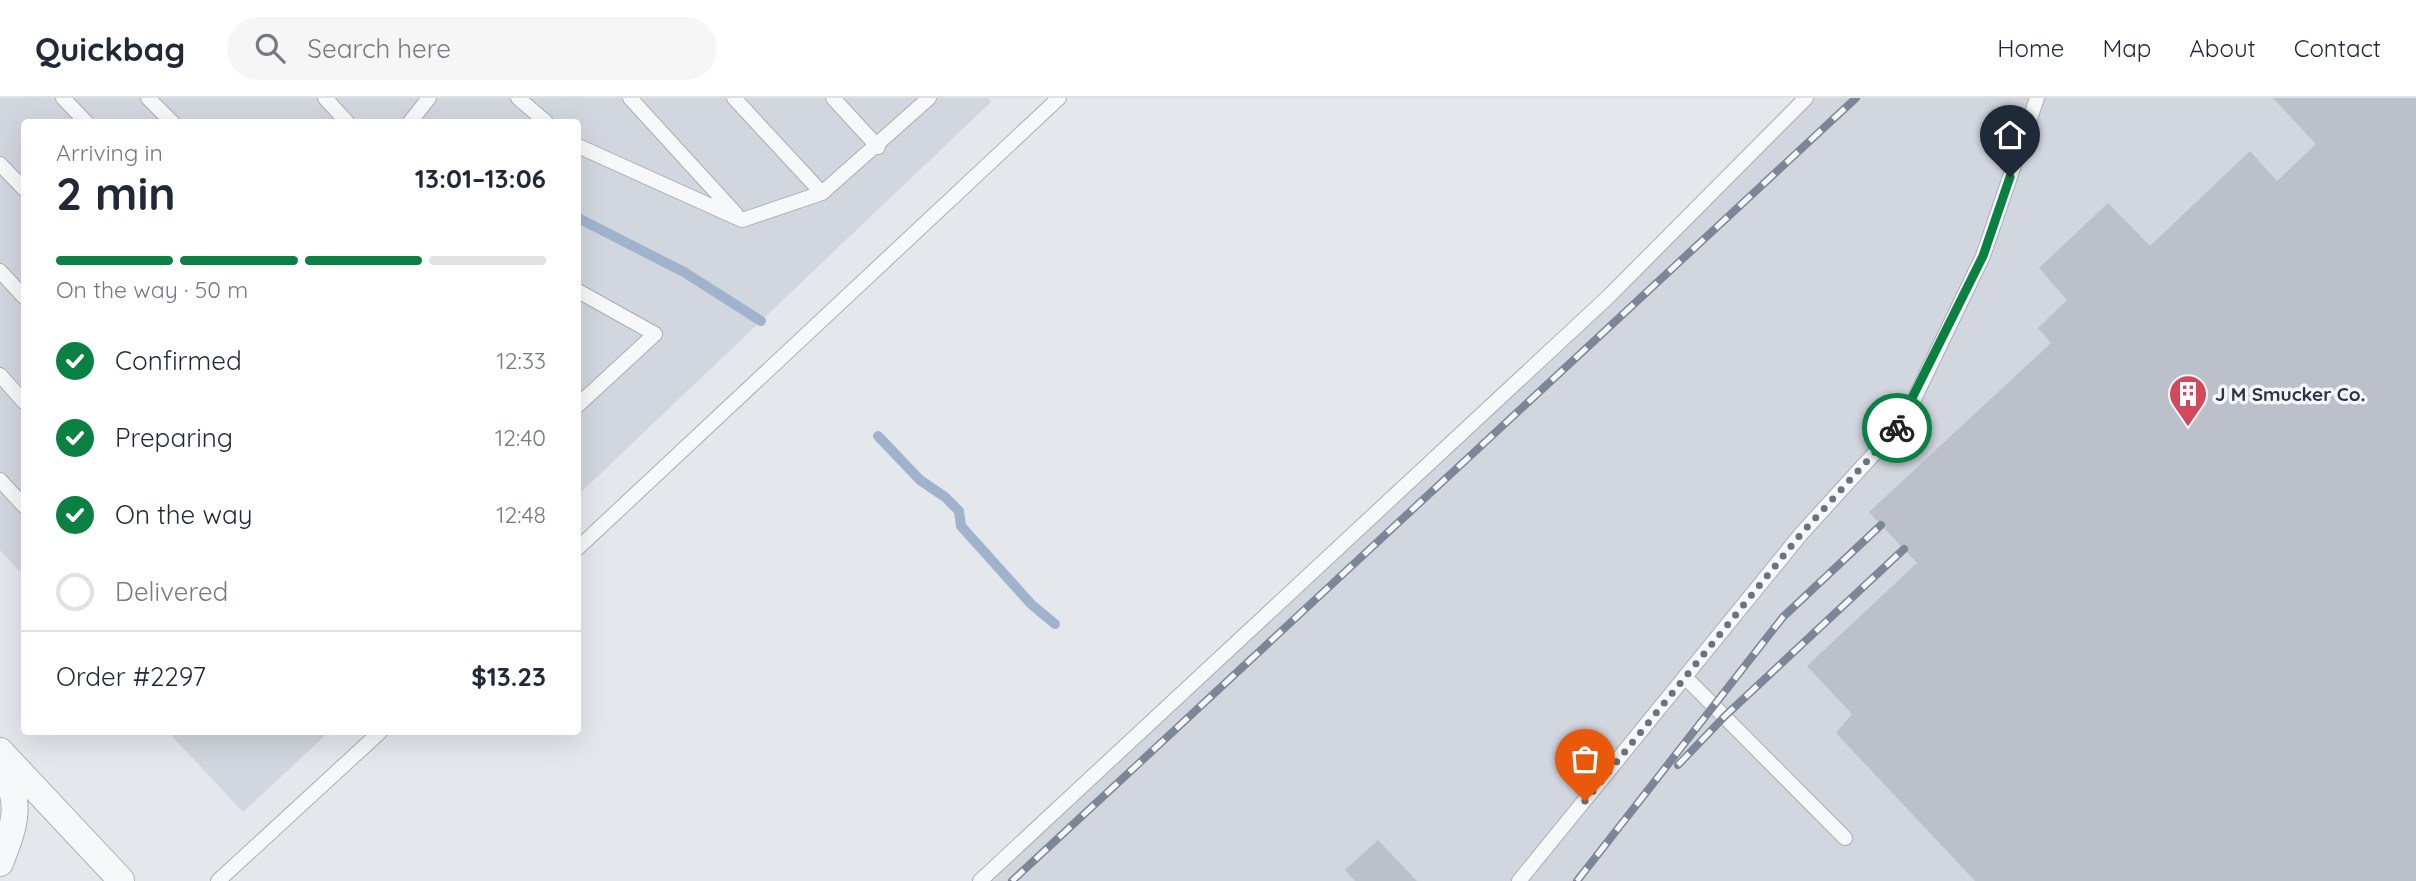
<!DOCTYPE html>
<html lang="en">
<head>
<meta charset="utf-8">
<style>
	:root { --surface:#fff; --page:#f6f6f7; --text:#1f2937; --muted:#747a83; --line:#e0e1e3; --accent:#0b8043 }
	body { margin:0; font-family:Quicksand,sans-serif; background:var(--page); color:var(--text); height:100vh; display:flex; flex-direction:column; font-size:26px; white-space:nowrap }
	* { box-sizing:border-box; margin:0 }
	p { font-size:23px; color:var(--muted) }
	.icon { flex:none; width:38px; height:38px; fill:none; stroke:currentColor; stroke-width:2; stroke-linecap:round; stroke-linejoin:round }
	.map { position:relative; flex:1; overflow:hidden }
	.panel { position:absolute; left:21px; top:21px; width:560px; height:616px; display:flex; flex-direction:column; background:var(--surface); border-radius:7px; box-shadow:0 7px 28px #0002 }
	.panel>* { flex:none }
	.pin { position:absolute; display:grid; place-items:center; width:60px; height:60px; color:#fff; margin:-72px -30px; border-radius:50% 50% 50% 0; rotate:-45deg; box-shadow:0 0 7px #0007 }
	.pin .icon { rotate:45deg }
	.courier { position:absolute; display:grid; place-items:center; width:70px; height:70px; margin:-35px; border:5px solid #0b8043; border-radius:50%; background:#fff; color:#222; box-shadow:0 2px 9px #0007 }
	.summary em { font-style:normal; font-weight:700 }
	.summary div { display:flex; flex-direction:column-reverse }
	.summary { display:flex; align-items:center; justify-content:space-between; height:119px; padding:0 35px }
	h1 { font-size:46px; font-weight:700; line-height:52px }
	.bar { display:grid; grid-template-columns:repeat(4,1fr); gap:10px 7px; align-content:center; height:84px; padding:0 35px }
	.bar i { height:9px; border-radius:5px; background:var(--line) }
	.bar .current { background:var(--accent) }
	.bar p { grid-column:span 4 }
	.line { display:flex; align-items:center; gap:18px; padding:0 35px; border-top:2px solid var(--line) }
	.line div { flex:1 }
	ol { padding:0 35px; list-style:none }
	li { display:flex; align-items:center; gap:21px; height:77px }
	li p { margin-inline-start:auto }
	li .icon { padding:7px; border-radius:50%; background:var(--accent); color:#fff; stroke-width:4 }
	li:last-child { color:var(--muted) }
	li i { width:38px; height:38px; border:4px solid var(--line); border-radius:50% }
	header { display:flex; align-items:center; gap:42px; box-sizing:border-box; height:98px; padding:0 35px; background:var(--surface); border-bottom:2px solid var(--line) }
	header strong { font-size:33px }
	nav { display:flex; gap:38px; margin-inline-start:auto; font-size:24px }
	.search { width:490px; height:63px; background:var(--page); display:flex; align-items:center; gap:18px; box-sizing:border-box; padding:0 24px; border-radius:38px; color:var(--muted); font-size:26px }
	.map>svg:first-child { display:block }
	.built { fill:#d2d6de }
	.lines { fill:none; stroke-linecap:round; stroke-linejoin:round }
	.stream { stroke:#9fb4cc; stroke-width:10 }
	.building { fill:#bbc0ca }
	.lane-casing { stroke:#a9aeb7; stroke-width:16 }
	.street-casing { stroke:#a9aeb7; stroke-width:28 }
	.lane { stroke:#f7f8fa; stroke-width:14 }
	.street { stroke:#f7f8fa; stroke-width:26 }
	.rail-casing { stroke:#7d8696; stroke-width:8 }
	.rail { stroke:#f4f6f9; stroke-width:5; stroke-dasharray:16; stroke-linecap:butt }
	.done { stroke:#6c737f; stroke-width:7; stroke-dasharray:0 12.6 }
	.route { stroke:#0b8043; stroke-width:9 }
	.labels { text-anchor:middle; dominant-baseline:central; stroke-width:7; stroke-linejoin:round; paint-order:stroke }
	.poi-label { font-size:19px; font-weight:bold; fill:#2b3445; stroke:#f4f6f9; text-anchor:start }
</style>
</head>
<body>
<header>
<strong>Quickbag</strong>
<div class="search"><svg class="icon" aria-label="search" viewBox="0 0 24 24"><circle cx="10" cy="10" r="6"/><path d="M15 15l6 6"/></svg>Search here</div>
<nav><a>Home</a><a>Map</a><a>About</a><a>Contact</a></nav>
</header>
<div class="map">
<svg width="2416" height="783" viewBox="0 0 2416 783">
	<rect width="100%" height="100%" fill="#e4e7ec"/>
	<!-- built -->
	<path class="built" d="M 0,0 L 988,0 L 991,4 L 578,397 L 578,24 L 24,24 L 24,478 L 0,452 Z
		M 1806,0 L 2416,0 L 2416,783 L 980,783 L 1608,199 Z
		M 168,634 L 329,634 L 243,714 Z"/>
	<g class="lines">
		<!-- stream -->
		<path class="stream" d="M 578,120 L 684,174 L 761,223
			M 878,338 L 920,382 L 945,399 L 959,413 L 961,428 L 1031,506 L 1055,526"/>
	</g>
	<!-- building -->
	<path class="building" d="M 2273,0 L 2416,0 L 2416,783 L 1975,783 L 1836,635 L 1852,616 L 1807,568 L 1917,465 L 1869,414 L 2051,245 L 2038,230 L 2067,202 L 2039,170 L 2108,105 L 2150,148 L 2250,53 L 2277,83 L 2316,46 Z
		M 1378,742 L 1417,783 L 1355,783 L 1345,772 Z"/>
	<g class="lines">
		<defs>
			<path id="lane" d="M 63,0 L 86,24
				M 148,0 L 172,24
				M 325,0 L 347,24
				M 518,0 L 546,24
				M 630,0 L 736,116
				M 734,0 L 822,95
				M 833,0 L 878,49
				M 410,24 L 429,0
				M 578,48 L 742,122 L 822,95 L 929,0
				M 0,66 L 24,91
				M 0,173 L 24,199
				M 578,193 L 655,236 L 578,307
				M 0,277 L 24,304
				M 0,382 L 24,408
				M 578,450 L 1059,0
				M 1685,579 L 1845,740
				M 218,783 L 380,634
				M 980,783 L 1608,199 L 1806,0
				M 1519,783 L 1801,436 L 1903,324 L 1983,158 L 2037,0"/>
			<path id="street" d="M 0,653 L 121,782
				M 0,662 C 22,705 17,721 0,765"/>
		</defs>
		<!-- lane casing -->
		<use href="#lane" class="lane-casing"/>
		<!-- street casing -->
		<use href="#street" class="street-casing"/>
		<!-- lane -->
		<use href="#lane" class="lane"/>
		<!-- street -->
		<use href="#street" class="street"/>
		<defs>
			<path id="rail" d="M 1678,667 L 1725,618 L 1904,451
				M 1012,783 L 1856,0
				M 1577,783 L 1783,519 L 1881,427"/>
		</defs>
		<!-- rail casing -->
		<use href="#rail" class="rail-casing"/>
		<!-- rail -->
		<use href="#rail" class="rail"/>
	</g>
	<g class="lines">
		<!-- done -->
		<path class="done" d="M 1585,703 L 1801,436 L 1897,330"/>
		<!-- route -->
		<path class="route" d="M 1897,330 L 1983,158 L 2010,79"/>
	</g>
	<!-- icons -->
	<defs>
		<symbol id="building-pin" viewBox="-11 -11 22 30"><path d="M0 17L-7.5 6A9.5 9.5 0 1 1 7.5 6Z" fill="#d1495b" stroke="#f4f6f9"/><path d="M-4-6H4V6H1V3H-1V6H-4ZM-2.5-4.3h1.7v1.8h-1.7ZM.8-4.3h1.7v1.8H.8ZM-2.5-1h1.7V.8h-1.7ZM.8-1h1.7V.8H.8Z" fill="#fff"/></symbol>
	</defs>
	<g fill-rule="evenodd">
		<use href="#building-pin" x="2166" y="274" width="44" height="60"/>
	</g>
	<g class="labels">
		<!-- poi labels -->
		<g class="poi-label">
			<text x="2215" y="296">J M Smucker Co.</text>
		</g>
	</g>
</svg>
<div class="pin" style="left:1585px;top:703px;background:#ea580c"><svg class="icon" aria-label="bag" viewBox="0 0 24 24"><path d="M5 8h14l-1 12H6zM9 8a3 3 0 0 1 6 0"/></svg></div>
<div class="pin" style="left:2010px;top:79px;background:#1f2937"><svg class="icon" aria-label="home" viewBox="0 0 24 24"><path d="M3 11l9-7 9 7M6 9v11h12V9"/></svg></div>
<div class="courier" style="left:1897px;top:330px"><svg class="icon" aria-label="bike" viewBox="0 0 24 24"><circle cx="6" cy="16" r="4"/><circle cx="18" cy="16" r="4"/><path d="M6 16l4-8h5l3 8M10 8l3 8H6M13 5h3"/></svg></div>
<section class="panel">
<div class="summary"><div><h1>2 min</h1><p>Arriving in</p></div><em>13:01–13:06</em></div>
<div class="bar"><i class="current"></i><i class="current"></i><i class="current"></i><i></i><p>On the way · 50 m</p></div>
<ol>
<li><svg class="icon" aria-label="check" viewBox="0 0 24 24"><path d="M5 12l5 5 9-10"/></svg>Confirmed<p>12:33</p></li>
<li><svg class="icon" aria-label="check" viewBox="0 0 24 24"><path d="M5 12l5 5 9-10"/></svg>Preparing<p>12:40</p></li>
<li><svg class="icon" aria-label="check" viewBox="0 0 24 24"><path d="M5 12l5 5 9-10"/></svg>On the way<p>12:48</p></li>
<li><i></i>Delivered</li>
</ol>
<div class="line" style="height:91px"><div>Order #2297</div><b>$13.23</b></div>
</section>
</div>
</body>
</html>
